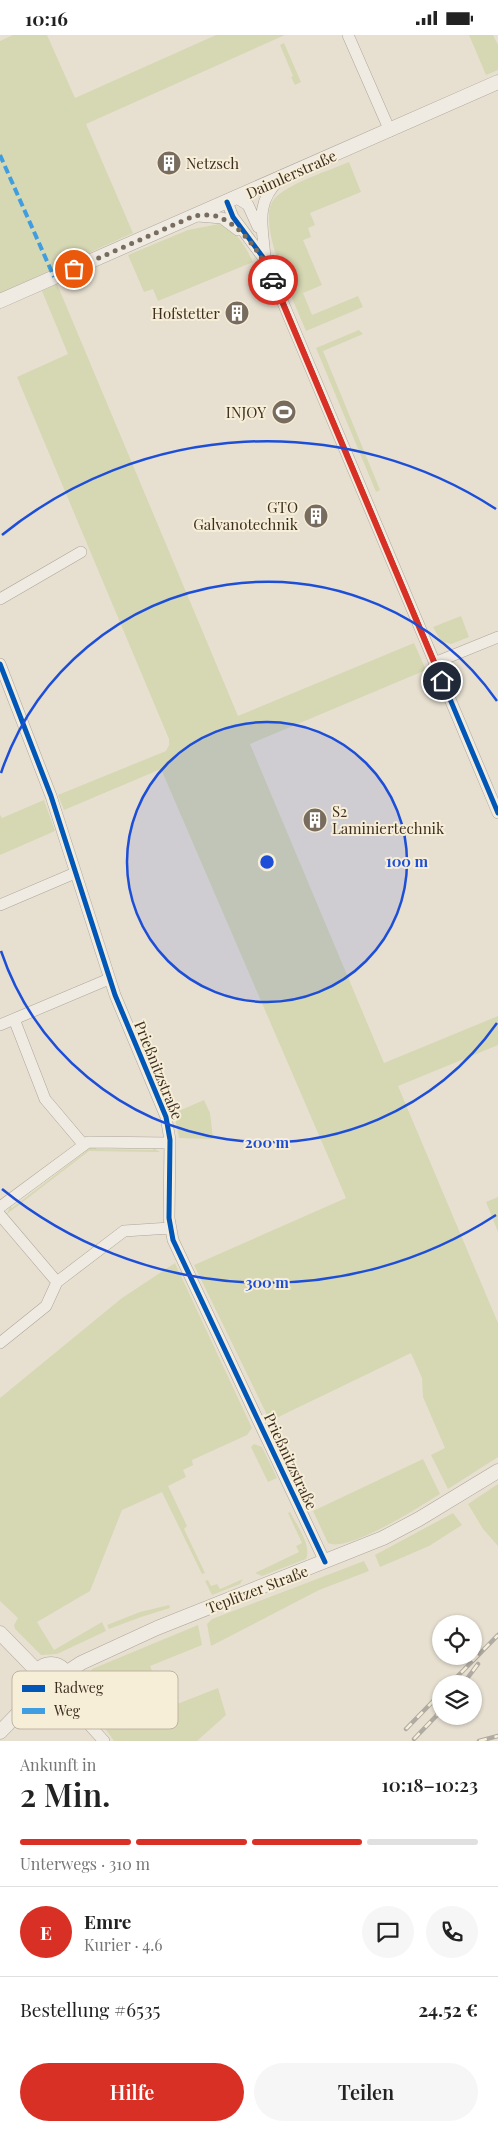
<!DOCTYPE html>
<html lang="de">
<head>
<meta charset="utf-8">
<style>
	:root { --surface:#fff; --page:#f6f6f6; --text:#222; --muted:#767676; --line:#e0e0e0; --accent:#d93025 }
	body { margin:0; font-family:"Playfair Display",serif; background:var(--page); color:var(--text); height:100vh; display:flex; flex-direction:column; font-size:19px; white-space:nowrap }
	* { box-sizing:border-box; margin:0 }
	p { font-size:16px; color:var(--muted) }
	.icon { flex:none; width:28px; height:28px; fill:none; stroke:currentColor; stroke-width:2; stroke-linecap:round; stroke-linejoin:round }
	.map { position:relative; height:1706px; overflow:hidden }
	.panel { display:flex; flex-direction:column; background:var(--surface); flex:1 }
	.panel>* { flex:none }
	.buttons { position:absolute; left:432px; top:1580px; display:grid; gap:10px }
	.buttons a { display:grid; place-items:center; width:50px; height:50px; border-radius:50%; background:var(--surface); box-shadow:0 1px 4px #0004; font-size:25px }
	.pin { position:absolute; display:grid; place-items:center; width:42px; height:42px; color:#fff; margin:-21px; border:2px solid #fff; border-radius:50%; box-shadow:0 1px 5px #0007 }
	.courier { position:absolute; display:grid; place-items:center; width:50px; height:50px; margin:-25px; border:4px solid #d93025; border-radius:50%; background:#fff; color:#222; box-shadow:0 1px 6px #0007 }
	.summary em { font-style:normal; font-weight:600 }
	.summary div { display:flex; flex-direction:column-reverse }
	.summary { display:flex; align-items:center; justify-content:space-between; height:85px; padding:0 20px }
	h1 { font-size:32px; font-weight:600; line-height:38px }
	.bar { display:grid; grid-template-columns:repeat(4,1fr); gap:8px 5px; align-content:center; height:60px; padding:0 20px }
	.bar i { height:6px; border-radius:4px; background:var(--line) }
	.bar .current { background:var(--accent) }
	.bar p { grid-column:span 4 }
	.line { display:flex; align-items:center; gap:12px; padding:0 20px; border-top:1px solid var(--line) }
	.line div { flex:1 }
	.round { display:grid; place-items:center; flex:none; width:52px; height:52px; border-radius:26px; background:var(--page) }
	.primary-button { display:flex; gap:10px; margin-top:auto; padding:10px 20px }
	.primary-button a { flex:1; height:58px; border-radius:30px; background:var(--accent); color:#fff; font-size:20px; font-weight:600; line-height:58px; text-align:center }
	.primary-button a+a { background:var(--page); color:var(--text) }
	.status { display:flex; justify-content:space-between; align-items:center; height:35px; padding:0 25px; background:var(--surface); direction:ltr }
	.status svg { height:14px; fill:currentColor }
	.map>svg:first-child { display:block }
	.green { fill:#d6d7b3 }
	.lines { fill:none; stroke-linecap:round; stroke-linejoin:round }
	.minor-casing { stroke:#ada599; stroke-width:12 }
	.tertiary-casing { stroke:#ada599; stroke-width:15 }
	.minor { stroke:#efebe3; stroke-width:11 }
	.tertiary { stroke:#efebe3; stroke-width:14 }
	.rail-casing { stroke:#afaaa2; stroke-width:4.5 }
	.rail { stroke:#f7eed8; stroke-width:2.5; stroke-dasharray:8; stroke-linecap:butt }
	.quiet { stroke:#3f9de0; stroke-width:4; stroke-dasharray:8 4; stroke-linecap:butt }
	.cycleway-casing { stroke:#f7eed8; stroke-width:8 }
	.cycleway { stroke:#0057b8; stroke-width:5 }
	.done { stroke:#786c5e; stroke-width:5; stroke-dasharray:0 9 }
	.route { stroke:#d93025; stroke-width:6 }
	.ring { fill:none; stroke:#1d4ed8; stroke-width:2.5 }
	.labels { text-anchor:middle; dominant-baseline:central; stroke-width:4; stroke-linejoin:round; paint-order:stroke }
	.poi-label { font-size:15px; fill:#3d2e20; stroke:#f7eed8; text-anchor:end }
	.street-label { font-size:15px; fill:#3d2e20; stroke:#f7eed8 }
	.key { fill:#f7eed8; stroke:#bfb4a1; stroke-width:1 }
	.key-label { font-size:14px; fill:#3d2e20 }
	.centre { fill:#1d4ed8; stroke:#f7eed8; stroke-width:2.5 }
	.ring-label { font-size:15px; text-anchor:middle; font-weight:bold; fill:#1d4ed8; stroke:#f7eed8; stroke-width:4; stroke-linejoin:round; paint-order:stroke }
</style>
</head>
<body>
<div class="status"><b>10:16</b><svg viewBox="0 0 49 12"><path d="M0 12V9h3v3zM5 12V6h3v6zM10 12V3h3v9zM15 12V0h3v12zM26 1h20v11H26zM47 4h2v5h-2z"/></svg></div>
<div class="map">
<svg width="498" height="1706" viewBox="0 0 498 1706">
	<rect width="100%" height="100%" fill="#e7e0d1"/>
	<!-- green -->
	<path class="green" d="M 13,0 L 47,0 L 75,63 L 216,0 L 285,0 L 86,89 L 133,198 L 0,258 L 0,6 Z
		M 469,0 L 493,0 L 498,10 L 498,35 L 486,40 Z
		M 284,8 L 301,47 L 295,50 L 291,42 L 293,41 L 280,10 Z
		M 349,127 L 361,157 L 310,178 L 315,190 L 308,193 L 311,202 L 303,205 L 322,250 L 303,258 L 312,280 L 358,261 L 363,272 L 306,296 C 296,270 252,183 276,162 C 292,147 328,136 349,127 Z
		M 219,189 C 237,195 245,211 253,227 L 158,266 L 153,254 L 144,257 L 128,220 L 188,195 Z
		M 57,249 L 238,681 L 414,608 L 426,635 L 250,709 L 384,1028 L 498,981 L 498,1010 L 398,1051 L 498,1288 L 498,1422 L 448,1454 L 431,1420 L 445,1413 L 423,1362 L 422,1343 L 411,1318 L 270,1386 L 194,1230 L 346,1163 L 161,734 L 64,775 L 58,760 L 166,716 L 169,710 L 169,704 L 17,342 L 68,319 L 42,256 Z
		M 359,295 L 363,299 L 323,316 L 380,455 L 376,457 L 316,313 Z
		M 461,581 L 469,602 L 451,609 L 441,606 L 433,592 Z
		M 44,765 L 55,796 L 0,820 L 0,780 L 2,783 Z
		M 204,1065 L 210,1078 L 213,1104 L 179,1103 L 174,1078 Z
		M 96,1111 L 96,1114 L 153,1115 L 153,1113 L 160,1117 L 89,1116 L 7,1179 L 10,1171 L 12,1173 L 85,1117 L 87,1113 Z
		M 498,1162 L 498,1197 L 486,1167 Z
		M 175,1228 L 252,1393 L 247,1400 L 192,1425 L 193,1430 L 183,1435 L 186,1442 L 168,1451 L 187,1491 L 184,1494 L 205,1538 L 202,1539 L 162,1457 L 122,1475 L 90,1556 L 37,1587 L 54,1615 L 102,1587 L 106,1596 L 57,1619 L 41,1620 L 15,1594 L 14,1590 L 18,1583 L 0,1566 L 0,1363 L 122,1263 Z
		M 254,1409 L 262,1412 L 277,1443 L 268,1447 L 251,1412 Z
		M 423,1424 L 440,1459 C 421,1471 348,1518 328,1508 L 313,1476 Z
		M 498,1449 L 498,1511 L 483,1494 L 468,1469 Z
		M 290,1477 C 296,1489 312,1510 306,1524 L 262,1541 L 255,1538 L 299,1517 L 296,1511 L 302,1508 L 288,1478 Z
		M 453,1478 L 462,1490 L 429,1511 L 380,1532 L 375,1520 Z
		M 364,1526 L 369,1536 L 319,1555 L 211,1611 L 207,1589 L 212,1584 Z
		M 243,1544 L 240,1549 L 212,1560 L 205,1546 L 208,1545 L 211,1551 L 217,1549 L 220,1554 Z
		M 169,1570 L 170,1573 L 141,1582 L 109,1594 L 107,1590 L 140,1577 Z
		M 198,1590 L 202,1610 L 150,1631 L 167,1673 L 218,1653 L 226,1680 L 197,1706 L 114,1706 C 105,1692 80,1663 84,1647 C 85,1641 90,1639 92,1634 Z
		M40 1646a11 11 0 1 1 22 0a11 11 0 1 1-22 0Z"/>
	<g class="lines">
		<defs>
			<path id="minor" d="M 348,0 L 390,96
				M 237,163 L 248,170 L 258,192
				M 227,167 L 233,182 L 265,225 L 498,778
				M 198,181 L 222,183 L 238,195
				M 265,223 C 263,192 254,169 279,145
				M 0,564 L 81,517
				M 434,628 L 498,602
				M 0,629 L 51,761 L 115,960 L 166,1082 L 170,1105 L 169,1183 L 173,1205 L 325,1527
				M 0,870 L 75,838
				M 14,984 L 45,1064 L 83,1109
				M 0,990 L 109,944
				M 0,1172 L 88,1107 L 170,1108
				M 0,1180 L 57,1247
				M 0,1308 L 46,1271 L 57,1247 L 124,1196 L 170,1193
				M 62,1660 L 104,1706"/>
			<path id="tertiary" d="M 0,266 L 498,47
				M 0,1598 L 37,1636
				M34 1646a17 17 0 1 1 34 0a17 17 0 1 1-34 0Z
				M 66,1638 L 81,1628 L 157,1593 L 383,1503 L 419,1484 L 498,1436
				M 0,1697 L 38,1658"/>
		</defs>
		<!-- minor casing -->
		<use href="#minor" class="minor-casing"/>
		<!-- tertiary casing -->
		<use href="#tertiary" class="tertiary-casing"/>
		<!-- minor -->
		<use href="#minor" class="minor"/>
		<!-- tertiary -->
		<use href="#tertiary" class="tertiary"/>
		<defs>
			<path id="rail" d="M 450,1649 L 498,1600
				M 463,1649 L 478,1629
				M 406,1694 L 441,1658
				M 414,1704 L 441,1676
				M 479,1706 L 498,1701"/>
		</defs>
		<!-- rail casing -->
		<use href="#rail" class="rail-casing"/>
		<!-- rail -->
		<use href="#rail" class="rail"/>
		<!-- quiet -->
		<path class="quiet" d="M 0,120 L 54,242"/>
		<defs>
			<path id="cycleway" d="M 227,167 L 233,182 L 265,225 L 498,778
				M 0,629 L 51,761 L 115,960 L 166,1082 L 170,1105 L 169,1183 L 173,1205 L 325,1527"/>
		</defs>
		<!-- cycleway casing -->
		<use href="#cycleway" class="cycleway-casing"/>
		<!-- cycleway -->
		<use href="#cycleway" class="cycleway"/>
	</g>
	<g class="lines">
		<!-- done -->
		<path class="done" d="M 74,234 L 194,181 C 203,180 213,179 221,183 C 244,193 264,223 273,245"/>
		<!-- route -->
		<path class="route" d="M 273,245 L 442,646"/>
	</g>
	<!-- distance rings -->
	<circle cx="267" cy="827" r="140" fill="#1d4ed8" fill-opacity=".12"/>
	<g class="ring">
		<circle cx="267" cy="827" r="140"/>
		<path d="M497 988A281 281 0 0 1 1 916M1 738A281 281 0 0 1 497 666"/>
		<path d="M496 1180A421 421 0 0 1 2 1154M2 500A421 421 0 0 1 496 474"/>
	</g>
	<!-- icons -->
	<defs>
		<symbol id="building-disc" viewBox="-11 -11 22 22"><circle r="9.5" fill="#786c5e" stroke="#f7eed8"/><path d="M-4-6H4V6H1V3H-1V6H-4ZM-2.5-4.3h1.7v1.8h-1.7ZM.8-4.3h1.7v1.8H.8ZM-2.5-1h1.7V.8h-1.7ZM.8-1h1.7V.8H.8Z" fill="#fff"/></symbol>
		<symbol id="stadium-disc" viewBox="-11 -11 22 22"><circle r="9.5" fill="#786c5e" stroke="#f7eed8"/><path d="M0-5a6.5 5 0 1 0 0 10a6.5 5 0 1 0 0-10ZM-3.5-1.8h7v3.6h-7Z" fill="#fff"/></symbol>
	</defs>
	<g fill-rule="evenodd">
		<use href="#building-disc" x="155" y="114" width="28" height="28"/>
		<use href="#building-disc" x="223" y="264" width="28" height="28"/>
		<use href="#stadium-disc" x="270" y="363" width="28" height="28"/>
		<use href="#building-disc" x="302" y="467" width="28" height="28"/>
		<use href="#building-disc" x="301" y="771" width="28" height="28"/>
	</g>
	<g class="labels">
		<!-- poi labels -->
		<g class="poi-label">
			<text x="186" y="128" text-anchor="start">Netzsch</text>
			<text x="220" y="278">Hofstetter</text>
			<text x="266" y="377">INJOY</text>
			<text x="298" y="472">GTO<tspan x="298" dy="17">Galvanotechnik</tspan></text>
			<text x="332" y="776" text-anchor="start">S2<tspan x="332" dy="17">Laminiertechnik</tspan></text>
		</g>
		<!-- street labels -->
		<g class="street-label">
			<text transform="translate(291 139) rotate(-24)">Daimlerstraße</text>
			<text transform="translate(159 1035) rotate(68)">Prießnitzstraße</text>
			<text transform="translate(291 1426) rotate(65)">Prießnitzstraße</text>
			<text transform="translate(257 1554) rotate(-21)">Teplitzer Straße</text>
		</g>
	</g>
	<!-- legend -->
	<rect x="12" y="1636" width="166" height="58" rx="8" class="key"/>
	<rect x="22" y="1650" width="23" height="7" fill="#0057b8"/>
	<rect x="22" y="1673" width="23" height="6" fill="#3f9de0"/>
	<g class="key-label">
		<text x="54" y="1658">Radweg</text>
		<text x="54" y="1681">Weg</text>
	</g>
	<circle cx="267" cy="827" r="8" class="centre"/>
	<g class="ring-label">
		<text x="407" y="832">100 m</text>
		<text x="267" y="1113">200 m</text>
		<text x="267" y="1253">300 m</text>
	</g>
</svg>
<div class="buttons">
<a><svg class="icon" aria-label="locate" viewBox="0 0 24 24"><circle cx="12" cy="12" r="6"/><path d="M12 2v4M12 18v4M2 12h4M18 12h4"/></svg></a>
<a><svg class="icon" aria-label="layers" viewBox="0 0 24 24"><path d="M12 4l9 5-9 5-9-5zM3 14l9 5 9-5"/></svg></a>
</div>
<div class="pin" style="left:74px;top:234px;background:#ea580c"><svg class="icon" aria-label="bag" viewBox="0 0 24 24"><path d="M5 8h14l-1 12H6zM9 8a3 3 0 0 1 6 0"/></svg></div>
<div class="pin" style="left:442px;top:646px;background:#1f2937"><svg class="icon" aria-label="home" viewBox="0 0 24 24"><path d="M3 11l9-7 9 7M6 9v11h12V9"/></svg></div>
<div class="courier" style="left:273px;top:245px"><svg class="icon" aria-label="car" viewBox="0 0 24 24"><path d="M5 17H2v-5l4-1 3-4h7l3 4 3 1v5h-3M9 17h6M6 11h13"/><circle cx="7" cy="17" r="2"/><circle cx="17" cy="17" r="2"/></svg></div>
</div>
<section class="panel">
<div class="summary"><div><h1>2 Min.</h1><p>Ankunft in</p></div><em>10:18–10:23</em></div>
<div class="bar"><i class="current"></i><i class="current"></i><i class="current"></i><i></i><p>Unterwegs · 310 m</p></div>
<div class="line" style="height:90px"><b class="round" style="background:var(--accent);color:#fff">E</b><div><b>Emre</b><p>Kurier · 4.6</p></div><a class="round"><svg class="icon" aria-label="chat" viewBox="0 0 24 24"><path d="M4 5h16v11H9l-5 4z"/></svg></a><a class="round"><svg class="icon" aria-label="phone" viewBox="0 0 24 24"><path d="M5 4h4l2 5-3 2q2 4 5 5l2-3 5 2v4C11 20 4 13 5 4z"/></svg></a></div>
<div class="line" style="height:65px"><div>Bestellung #6535</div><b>24.52 €</b></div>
<div class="primary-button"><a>Hilfe</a><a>Teilen</a></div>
</section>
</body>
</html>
